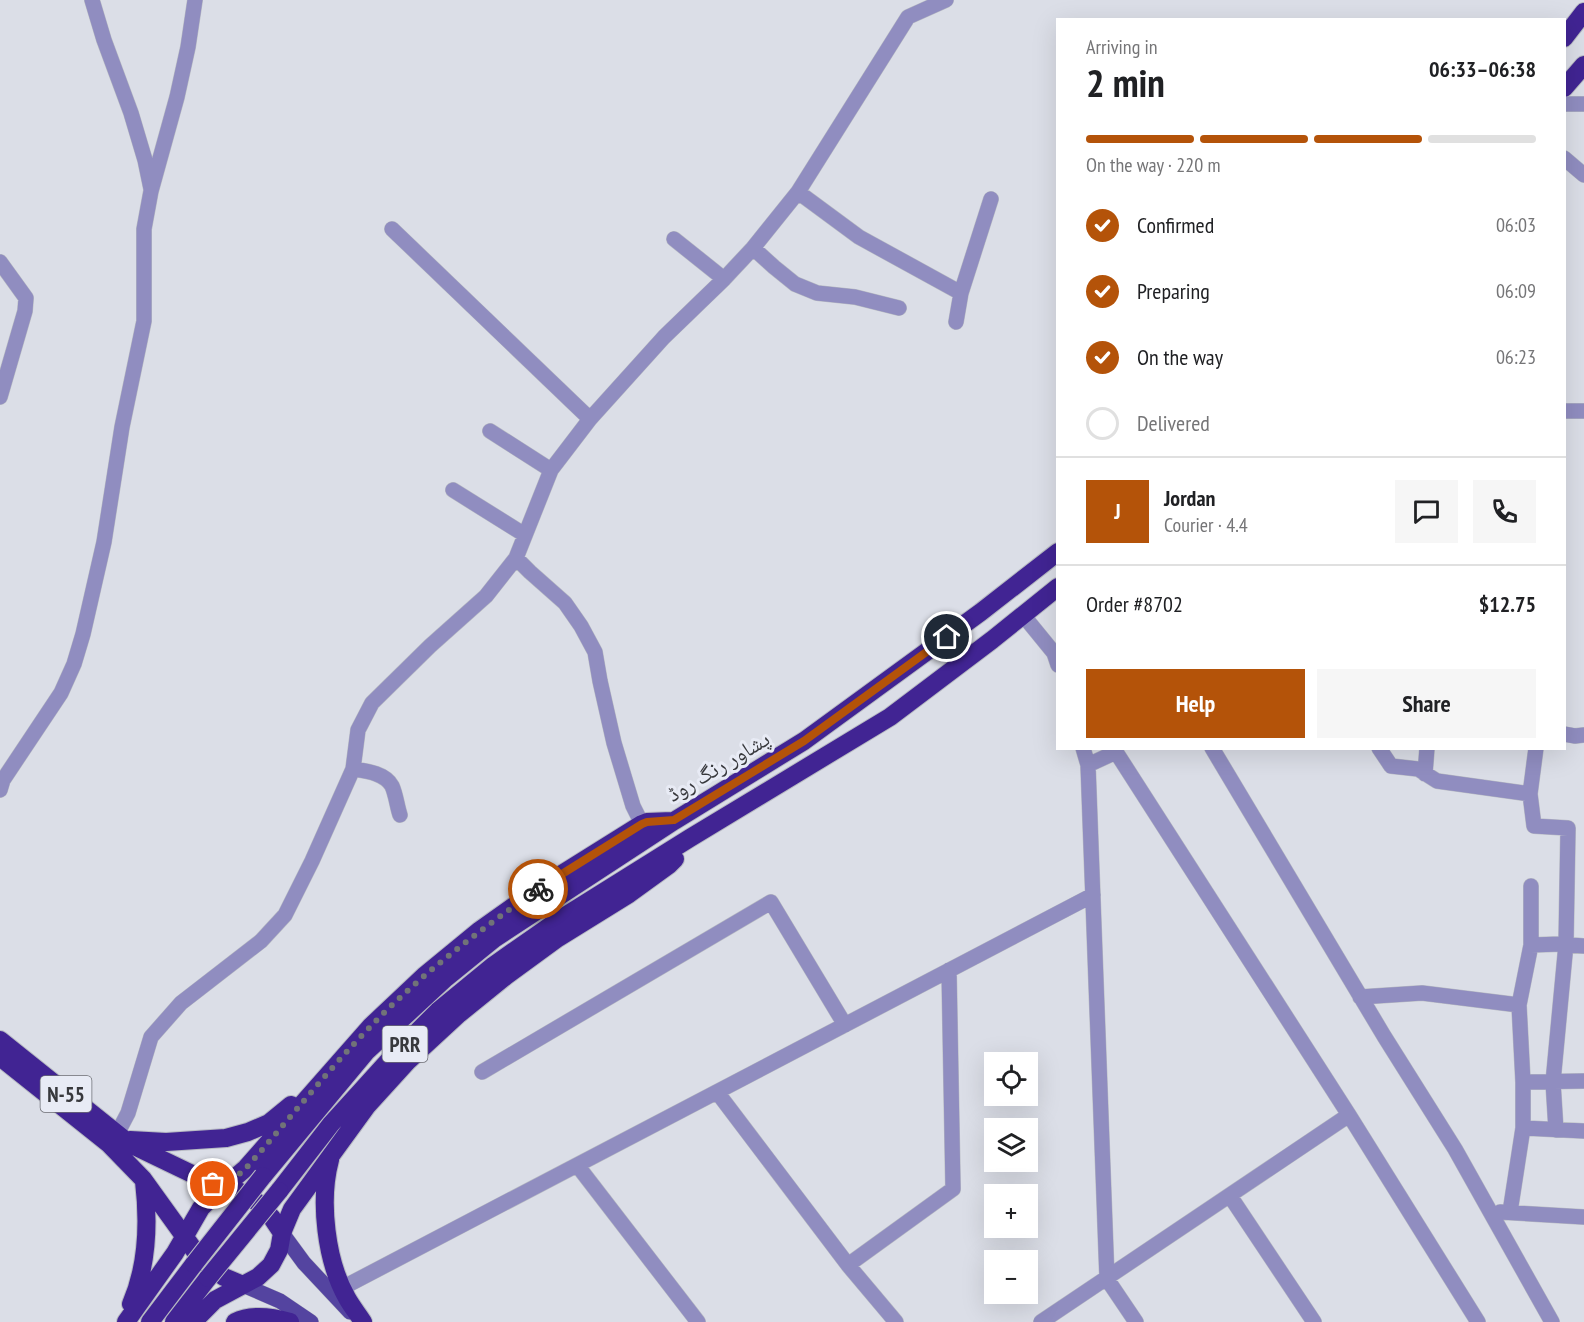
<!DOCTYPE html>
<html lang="en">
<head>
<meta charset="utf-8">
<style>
	:root { --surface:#fff; --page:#f6f6f6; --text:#202124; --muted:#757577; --line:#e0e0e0; --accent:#b45309 }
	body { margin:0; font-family:"PT Sans Narrow","Noto Naskh Arabic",sans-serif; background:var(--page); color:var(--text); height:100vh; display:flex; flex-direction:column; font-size:22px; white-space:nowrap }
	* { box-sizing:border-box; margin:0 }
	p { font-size:20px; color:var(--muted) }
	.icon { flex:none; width:33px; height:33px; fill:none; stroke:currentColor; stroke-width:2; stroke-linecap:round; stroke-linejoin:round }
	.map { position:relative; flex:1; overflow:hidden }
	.sheet { position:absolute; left:1056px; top:18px; width:510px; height:732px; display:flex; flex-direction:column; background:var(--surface); border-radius:0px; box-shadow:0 6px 24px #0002 }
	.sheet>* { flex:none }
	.fabs { position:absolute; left:984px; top:1052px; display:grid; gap:12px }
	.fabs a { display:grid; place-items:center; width:54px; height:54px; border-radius:0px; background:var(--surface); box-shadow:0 6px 24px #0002; font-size:30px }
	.pin { position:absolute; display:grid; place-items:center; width:51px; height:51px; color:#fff; margin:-26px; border:3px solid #fff; border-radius:50%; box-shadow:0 2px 6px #0007 }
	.courier { position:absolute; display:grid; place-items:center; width:60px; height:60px; margin:-30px; border:4px solid #b45309; border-radius:50%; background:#fff; color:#222; box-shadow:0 2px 8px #0007 }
	.head em { font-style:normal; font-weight:700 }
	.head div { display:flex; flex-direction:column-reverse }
	.head { display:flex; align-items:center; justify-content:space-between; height:102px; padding:0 30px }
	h1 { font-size:39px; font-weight:700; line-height:45px }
	.bar { display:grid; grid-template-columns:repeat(4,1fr); gap:9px 6px; align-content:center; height:72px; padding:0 30px }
	.bar i { height:8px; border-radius:4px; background:var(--line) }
	.bar .active { background:var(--accent) }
	.bar p { grid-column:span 4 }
	.line { display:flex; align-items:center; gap:15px; padding:0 30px; border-top:2px solid var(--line) }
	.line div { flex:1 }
	.round { display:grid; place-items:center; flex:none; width:63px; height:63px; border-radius:0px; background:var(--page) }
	ol { padding:0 30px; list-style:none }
	li { display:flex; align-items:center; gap:18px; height:66px }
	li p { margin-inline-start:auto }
	li .icon { padding:6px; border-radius:50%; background:var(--accent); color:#fff; stroke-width:4 }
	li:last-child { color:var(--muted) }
	li i { width:33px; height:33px; border:3px solid var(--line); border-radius:50% }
	.button { display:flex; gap:12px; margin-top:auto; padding:12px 30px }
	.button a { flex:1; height:69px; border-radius:0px; background:var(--accent); color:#fff; font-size:24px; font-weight:700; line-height:69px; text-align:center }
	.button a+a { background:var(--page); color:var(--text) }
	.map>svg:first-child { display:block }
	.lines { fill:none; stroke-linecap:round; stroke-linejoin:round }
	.minor-casing { stroke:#b7bac2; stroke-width:16 }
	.major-casing { stroke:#b7bac2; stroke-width:16 }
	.highway-casing { stroke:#b7bac2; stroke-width:20 }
	.minor { stroke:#908dc0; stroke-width:15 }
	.major { stroke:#5444a0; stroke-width:15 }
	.highway { stroke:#412493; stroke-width:18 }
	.highway-bridge-casing { stroke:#b7bac2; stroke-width:20; stroke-linecap:butt }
	.highway-bridge { stroke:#412493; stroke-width:18 }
	.done { stroke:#717378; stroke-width:6; stroke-dasharray:0 10.8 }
	.route { stroke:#b45309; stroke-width:8 }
	.labels { text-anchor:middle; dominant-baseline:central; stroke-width:6; stroke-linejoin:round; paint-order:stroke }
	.shield { fill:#e8ebf5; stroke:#6d6e74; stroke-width:1.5 }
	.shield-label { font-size:21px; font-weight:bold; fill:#38393d }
	.street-label { font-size:22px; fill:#38393d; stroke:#e8ebf5 }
</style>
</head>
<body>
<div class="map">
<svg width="1584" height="1322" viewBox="0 0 1584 1322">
	<rect width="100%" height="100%" fill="#dbdee7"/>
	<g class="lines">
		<defs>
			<path id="minor" d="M 92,0 L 104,40 L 131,113 L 145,160 L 151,189
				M 1564,104 L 1584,104
				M 1564,158 L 1584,175
				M 798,192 L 859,237 L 961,293 L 991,199
				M 392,229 L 590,419
				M 674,239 L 724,279
				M 753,248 L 774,267 L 795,284 L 817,293 L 855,297 L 899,308
				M 0,262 L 26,298 L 25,311 L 0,397
				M 956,322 L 961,293
				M 1564,411 L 1584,411
				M 490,431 L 551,470
				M 453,490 L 525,535
				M 516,558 L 530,572 L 565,603 L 581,626 L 595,652 L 600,681 L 614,743 L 633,806 L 642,824
				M 1023,615 L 1054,653 L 1058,665
				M 1564,734 L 1575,736 L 1584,735
				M 1083,748 L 1088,765
				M 1212,748 L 1384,1036 L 1455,1149 L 1552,1322
				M 1379,748 L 1391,766 L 1418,769 L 1437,781 L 1530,794 L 1536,748
				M 353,769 C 366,771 385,773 392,786 C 396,795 397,806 400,815
				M 1425,774 L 1427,748
				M 0,790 L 3,780 L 61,693 L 74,664 L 83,634 L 104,542 L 122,427 L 144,321 L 144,229 L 151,191 L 177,97 L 188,47 L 195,0
				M 1530,794 L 1534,826 L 1568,828 L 1566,944 L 1553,1082 L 1556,1130
				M 1531,945 L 1561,944 L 1584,946
				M 1360,997 L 1422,993 L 1519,1005 L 1531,945 L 1531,886
				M 482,1072 L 771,902 L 845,1025
				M 1523,1082 L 1584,1081
				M 717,1092 L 848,1265 L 896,1322
				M 1523,1128 L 1584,1131
				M 117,1134 L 128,1113 L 151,1037 L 181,1003 L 261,941 L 285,915 L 312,861 L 353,769 L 358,730 L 372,703 L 430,646 L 486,596 L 516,558 L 551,470 L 590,419 L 664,337 L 724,279 L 753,248 L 798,192 L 908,17 L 946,0
				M 577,1165 L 698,1322
				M 1230,1196 L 1314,1322
				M 1500,1212 L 1584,1217
				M 1510,1212 L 1523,1128 L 1523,1082 L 1519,1005
				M 848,1265 L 953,1189 L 949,970
				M 342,1288 L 1093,895
				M 1041,1322 L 1349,1115
				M 1136,1322 L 1107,1279 L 1088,765 L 1116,752 L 1349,1115 L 1478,1322"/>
			<path id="major" d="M 282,1233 L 304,1263 L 350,1312
				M 243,1285 L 280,1301 L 311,1322"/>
			<path id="highway" d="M 1564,38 L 1584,12
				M 1564,88 L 1584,65
				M 0,1040 L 125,1140 L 134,1146 L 213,1184 L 238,1191 L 249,1197 L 258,1203 L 272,1218 L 282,1233
				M 0,1057 L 109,1144 L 143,1179 L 197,1254 L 212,1268 L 224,1277 L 243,1285
				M 130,1140 L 166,1142 L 226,1138 L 248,1132 L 269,1123 L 291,1105
				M 330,1160 C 319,1201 326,1261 347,1298 C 352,1307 358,1314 363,1322
				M 263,1176 L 366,1052 L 446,978 L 494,939 L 674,821 L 804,741 L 981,612 L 1058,552
				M 279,1191 L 331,1124 L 390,1059 L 438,1011 L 494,965 L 554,923 L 690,838 L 890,717 L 992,640 L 1058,587
				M 131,1304 C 148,1265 149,1223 144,1181
				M 126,1322 L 175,1253 L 201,1208 L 213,1196 L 246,1168 L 371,1026 L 424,976 L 480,930 L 538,889 L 642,824 L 647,822 L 672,821
				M 150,1322 L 194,1264
				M 174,1322 L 208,1278
				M 193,1322 L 215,1300 L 258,1277 L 271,1265 L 279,1250 L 282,1233 L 292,1209 L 367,1106 L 407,1062 L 459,1014 L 506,976 L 558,938 L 629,894 L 669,865 L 675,859
				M 235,1322 C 251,1314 273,1317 290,1322"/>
		</defs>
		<!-- minor casing -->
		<use href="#minor" class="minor-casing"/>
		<!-- major casing -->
		<use href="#major" class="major-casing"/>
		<!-- highway casing -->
		<use href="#highway" class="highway-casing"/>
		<!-- minor -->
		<use href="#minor" class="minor"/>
		<!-- major -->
		<use href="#major" class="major"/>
		<!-- highway -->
		<use href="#highway" class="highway"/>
		<defs>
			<path id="highway-bridge" d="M 194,1264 L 263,1176
				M 208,1278 L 279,1191"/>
		</defs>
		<!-- highway-bridge casing -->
		<use href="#highway-bridge" class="highway-bridge-casing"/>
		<!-- highway-bridge -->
		<use href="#highway-bridge" class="highway-bridge"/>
	</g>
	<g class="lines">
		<!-- done -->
		<path class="done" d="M 213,1184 L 225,1187 L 246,1168 C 288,1121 327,1071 371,1026 C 421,974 479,931 538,889"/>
		<!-- route -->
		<path class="route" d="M 538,889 L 642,824 L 647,822 L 674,820 L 804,741 L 947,637"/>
	</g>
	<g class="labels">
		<!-- shield labels -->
		<g class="shield">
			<rect x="382.5" y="1026" width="45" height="36" rx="4.5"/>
			<rect x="40.5" y="1076" width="51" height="36" rx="4.5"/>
		</g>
		<g class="shield-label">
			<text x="405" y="1044">PRR</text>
			<text x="66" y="1094">N-55</text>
		</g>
		<!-- street labels -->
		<g class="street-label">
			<text transform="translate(718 766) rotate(-31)">پشاور رنگ روڈ</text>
		</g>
	</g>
</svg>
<div class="fabs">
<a><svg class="icon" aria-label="locate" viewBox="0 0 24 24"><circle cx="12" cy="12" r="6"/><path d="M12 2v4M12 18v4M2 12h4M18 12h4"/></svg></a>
<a><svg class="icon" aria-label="layers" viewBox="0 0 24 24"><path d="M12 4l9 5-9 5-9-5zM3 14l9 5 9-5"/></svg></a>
<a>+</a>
<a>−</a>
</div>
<div class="pin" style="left:213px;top:1184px;background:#ea580c"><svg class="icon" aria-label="bag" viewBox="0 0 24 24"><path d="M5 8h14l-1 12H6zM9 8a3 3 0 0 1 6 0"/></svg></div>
<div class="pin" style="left:947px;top:637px;background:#1f2937"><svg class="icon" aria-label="home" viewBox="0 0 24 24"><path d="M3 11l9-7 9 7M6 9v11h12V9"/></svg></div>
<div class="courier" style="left:538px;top:889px"><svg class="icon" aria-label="bike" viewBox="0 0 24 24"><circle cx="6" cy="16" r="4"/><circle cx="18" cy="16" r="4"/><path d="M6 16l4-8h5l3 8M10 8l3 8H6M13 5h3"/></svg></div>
<section class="sheet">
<div class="head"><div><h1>2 min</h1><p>Arriving in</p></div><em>06:33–06:38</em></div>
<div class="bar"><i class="active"></i><i class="active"></i><i class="active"></i><i></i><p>On the way · 220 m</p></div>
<ol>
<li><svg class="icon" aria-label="check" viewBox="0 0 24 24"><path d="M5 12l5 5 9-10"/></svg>Confirmed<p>06:03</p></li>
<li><svg class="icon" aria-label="check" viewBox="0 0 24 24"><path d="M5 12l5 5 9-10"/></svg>Preparing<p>06:09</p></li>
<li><svg class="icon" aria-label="check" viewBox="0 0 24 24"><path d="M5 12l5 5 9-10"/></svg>On the way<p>06:23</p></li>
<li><i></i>Delivered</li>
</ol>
<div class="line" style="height:108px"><b class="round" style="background:var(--accent);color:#fff">J</b><div><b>Jordan</b><p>Courier · 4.4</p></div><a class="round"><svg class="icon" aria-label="chat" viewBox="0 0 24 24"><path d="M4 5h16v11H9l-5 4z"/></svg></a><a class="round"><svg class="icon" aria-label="phone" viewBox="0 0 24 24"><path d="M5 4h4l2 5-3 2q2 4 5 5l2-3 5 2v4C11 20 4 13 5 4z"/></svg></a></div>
<div class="line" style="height:78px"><div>Order #8702</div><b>$12.75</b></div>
<div class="button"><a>Help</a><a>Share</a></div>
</section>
</div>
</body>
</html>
